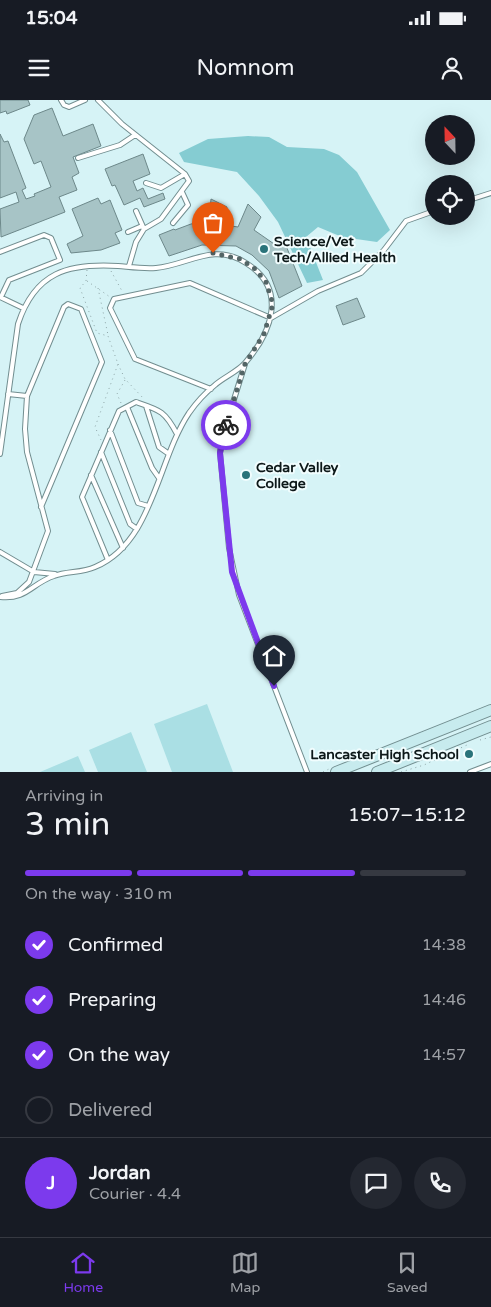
<!DOCTYPE html>
<html lang="en">
<head>
<meta charset="utf-8">
<style>
	:root { --surface:#171b24; --page:#242831; --text:#f1f3f6; --muted:#9ea1a6; --line:#363941; --accent:#7c3aed }
	body { margin:0; font-family:"Varela Round",sans-serif; background:var(--page); color:var(--text); height:100vh; display:flex; flex-direction:column; font-size:19px; white-space:nowrap }
	* { box-sizing:border-box; margin:0 }
	p { font-size:16px; color:var(--muted) }
	.icon { flex:none; width:28px; height:28px; fill:none; stroke:currentColor; stroke-width:2; stroke-linecap:round; stroke-linejoin:round }
	.map { position:relative; height:672px; overflow:hidden }
	.drawer { display:flex; flex-direction:column; background:var(--surface); flex:1 }
	.drawer>* { flex:none }
	.needle { width:32px; rotate:338deg }
	.buttons { position:absolute; left:425px; top:15px; display:grid; gap:10px }
	.buttons a { display:grid; place-items:center; width:50px; height:50px; border-radius:50%; background:var(--surface); box-shadow:0 5px 20px #0002; font-size:25px }
	.pin { position:absolute; display:grid; place-items:center; width:42px; height:42px; color:#fff; margin:-51px -21px; border-radius:50% 50% 50% 0; rotate:-45deg; box-shadow:0 0 5px #0007 }
	.pin .icon { rotate:45deg }
	.courier { position:absolute; display:grid; place-items:center; width:50px; height:50px; margin:-25px; border:4px solid #7c3aed; border-radius:50%; background:#fff; color:#222; box-shadow:0 1px 6px #0007 }
	.head em { font-style:normal; font-weight:600 }
	.head div { display:flex; flex-direction:column-reverse }
	.head { display:flex; align-items:center; justify-content:space-between; height:85px; padding:0 25px }
	h1 { font-size:32px; font-weight:600; line-height:38px }
	.bar { display:grid; grid-template-columns:repeat(4,1fr); gap:8px 5px; align-content:center; height:60px; padding:0 25px }
	.bar i { height:6px; border-radius:4px; background:var(--line) }
	.bar .current { background:var(--accent) }
	.bar p { grid-column:span 4 }
	.line { display:flex; align-items:center; gap:12px; padding:0 25px; border-top:1px solid var(--line) }
	.line div { flex:1 }
	.round { display:grid; place-items:center; flex:none; width:52px; height:52px; border-radius:26px; background:var(--page) }
	ol { padding:0 25px; list-style:none }
	li { display:flex; align-items:center; gap:15px; height:55px }
	li p { margin-inline-start:auto }
	li .icon { padding:5px; border-radius:50%; background:var(--accent); color:#fff; stroke-width:4 }
	li:last-child { color:var(--muted) }
	li i { width:28px; height:28px; border:2px solid var(--line); border-radius:50% }
	.status { display:flex; justify-content:space-between; align-items:center; height:35px; padding:0 25px; background:var(--surface); direction:ltr }
	.status svg { height:14px; fill:currentColor }
	header { display:flex; justify-content:space-between; align-items:center; height:65px; padding:0 25px; background:var(--surface); font-size:22px; font-weight:600 }
	.dock { display:flex; justify-content:space-around; align-items:center; height:70px; border-top:1px solid var(--line); background:var(--surface); font-size:14px; color:var(--muted) }
	.dock a { display:grid; justify-items:center; gap:2px }
	.dock .current { color:var(--accent) }
	.map>svg:first-child { display:block }
	.green { fill:#aadfe4 }
	.forest { fill:#85ccd2 }
	.building { fill:#a7c4c6; stroke:#6d888a }
	.lines { fill:none; stroke-linecap:round; stroke-linejoin:round }
	.lane-casing { stroke:#728e90; stroke-width:6 }
	.secondary-casing { stroke:#728e90; stroke-width:12 }
	.path { stroke:#8ea5a7; stroke-width:1; stroke-dasharray:1 4; stroke-linecap:butt }
	.lane { stroke:#fff; stroke-width:4 }
	.secondary { stroke:#c7ebee; stroke-width:10 }
	.done { stroke:#536566; stroke-width:5; stroke-dasharray:0 9 }
	.route { stroke:#7c3aed; stroke-width:6 }
	.poi-dot { fill:#29737a; stroke:#f1fdfe; stroke-width:2 }
	.labels { text-anchor:middle; dominant-baseline:central; stroke-width:4; stroke-linejoin:round; paint-order:stroke }
	.poi-label { font-size:14px; font-weight:bold; fill:#0d1819; stroke:#f1fdfe; text-anchor:start }
</style>
</head>
<body>
<div class="status"><b>15:04</b><svg viewBox="0 0 49 12"><path d="M0 12V9h3v3zM5 12V6h3v6zM10 12V3h3v9zM15 12V0h3v12zM26 1h20v11H26zM47 4h2v5h-2z"/></svg></div>
<header><svg class="icon" aria-label="menu" viewBox="0 0 24 24"><path d="M4 6h16M4 12h16M4 18h16"/></svg>Nomnom<svg class="icon" aria-label="person" viewBox="0 0 24 24"><circle cx="12" cy="8" r="4"/><path d="M4 21q1-7 8-7t8 7"/></svg></header>
<div class="map">
<svg width="491" height="672" viewBox="0 0 491 672">
	<rect width="100%" height="100%" fill="#d6f3f6"/>
	<!-- green -->
	<path class="green" d="M 207,604 L 233,672 L 172,672 L 154,624 Z
		M 131,632 L 147,672 L 98,672 L 89,650 Z
		M 78,656 L 85,672 L 40,672 Z"/>
	<!-- forest -->
	<path class="forest" d="M 248,36 L 269,37 L 287,47 L 324,49 L 339,55 L 357,72 L 390,130 L 377,142 L 342,137 L 318,127 L 306,137 L 323,180 L 307,183 L 278,122 L 259,96 L 237,72 L 184,62 L 179,53 L 208,39 Z"/>
	<!-- building -->
	<path class="building" d="M 0,0 L 28,0 L 30,5 L 7,14 L 6,11 L 0,13 Z
		M 52,8 L 63,36 L 93,24 L 101,46 L 73,57 L 79,73 L 72,77 L 77,90 L 59,97 L 65,112 L 1,137 L 0,109 L 19,102 L 16,92 L 0,98 L 0,34 L 4,42 L 8,41 L 26,88 L 22,90 L 26,99 L 35,96 L 34,94 L 51,87 L 41,61 L 34,64 L 24,39 L 34,15 Z
		M 143,54 L 150,74 L 133,81 L 137,91 L 143,88 L 148,99 L 163,93 L 165,99 L 144,107 L 140,98 L 124,105 L 115,85 L 112,86 L 105,69 Z
		M 98,98 L 101,104 L 110,100 L 122,130 L 115,133 L 120,143 L 101,150 L 71,153 L 67,144 L 83,136 L 72,109 Z
		M 211,99 L 227,107 L 225,125 L 238,127 L 248,104 L 261,117 L 254,130 L 277,146 L 285,143 L 302,186 L 279,198 L 269,171 L 252,155 L 236,146 L 202,145 L 169,156 L 159,135 L 174,129 L 175,130 L 191,124 L 209,121 Z
		M 357,198 L 365,217 L 343,225 L 336,206 Z"/>
	<g class="lines">
		<defs>
			<path id="lane" d="M 61,0 L 64,5 L 69,7 L 85,0
				M 98,0 L 122,24 L 185,74 L 189,81 L 161,119 L 144,129 L 136,142 L 129,166
				M 78,58 L 120,45 L 135,35
				M 146,83 L 161,88 L 185,74
				M 466,101 L 491,93
				M 136,111 L 144,129
				M 173,123 L 188,105 L 182,92
				M 128,132 L 142,126
				M 0,152 L 44,135 L 51,138 L 60,160 L 9,180 L 1,197
				M 0,197 L 23,208
				M 245,264 L 222,338 L 220,353 L 229,448 L 239,495 L 307,672
				M 211,289 L 135,259 L 110,208 L 114,199 L 190,183 L 271,218 L 318,191 L 361,173 L 384,150 L 406,121 L 434,111
				M 8,294 L 27,296
				M 146,306 L 159,347 L 169,354
				M 127,307 L 152,368 L 159,378
				M 110,330 L 138,403 L 148,406
				M 101,352 L 130,424 L 137,429
				M 0,354 L 18,224 C 35,172 68,163 118,166 C 130,167 143,169 156,168 C 188,165 214,142 246,163 C 288,189 272,232 245,263 C 237,272 224,277 215,285 C 205,293 196,303 189,313 C 157,361 153,443 95,467 C 82,473 67,471 54,476 C 32,483 27,500 0,497
				M 91,375 L 123,448
				M 0,452 L 34,472 L 55,474
				M 108,460 L 82,397 L 119,311 L 136,302 C 160,310 165,311 177,334
				M 2,496 L 17,493 L 29,482 L 48,431 L 27,352 L 25,329 L 27,296 L 64,207 L 68,204 L 81,209 L 102,262 L 41,407
				M 470,672 L 491,664"/>
			<path id="secondary" d="M 336,672 L 491,610
				M 377,672 L 491,626"/>
		</defs>
		<!-- lane casing -->
		<use href="#lane" class="lane-casing"/>
		<!-- secondary casing -->
		<use href="#secondary" class="secondary-casing"/>
		<!-- path -->
		<path class="path" d="M 87,170 L 86,181 L 80,188 L 97,233 L 108,236 L 118,264 L 95,327 L 101,340
			M 111,171 L 122,191
			M 87,181 L 110,197
			M 98,188 L 108,235
			M 118,264 L 125,279 L 144,299
			M 121,303 L 117,294 L 125,280
			M 480,640 L 491,637
			M 323,672 L 329,669
			M 401,672 L 424,665 L 467,645"/>
		<!-- lane -->
		<use href="#lane" class="lane"/>
		<!-- secondary -->
		<use href="#secondary" class="secondary"/>
	</g>
	<g class="lines">
		<!-- done -->
		<path class="done" d="M 213,153 L 240,159 L 254,168 L 266,182 L 273,204 L 264,234 L 245,264 L 226,325"/>
		<!-- route -->
		<path class="route" d="M 226,325 L 220,353 L 232,472 L 274,586"/>
	</g>
	<!-- markers -->
	<g class="poi-dot">
		<circle cx="264" cy="149" r="5"/>
		<circle cx="246" cy="375" r="5"/>
		<circle cx="469" cy="654" r="5"/>
	</g>
	<g class="labels">
		<!-- poi labels -->
		<g class="poi-label">
			<text x="274" y="141">Science/Vet<tspan x="274" dy="16">Tech/Allied Health</tspan></text>
			<text x="256" y="367">Cedar Valley<tspan x="256" dy="16">College</tspan></text>
			<text x="459" y="654" text-anchor="end">Lancaster High School</text>
		</g>
	</g>
</svg>
<div class="buttons">
<a><svg class="needle" viewBox="-14 -14 28 28"><path d="M0-13l5 13h-10z" fill="#e53935"/><path d="M0 13l5-13h-10z" fill="#9ea1a6"/></svg></a>
<a><svg class="icon" aria-label="locate" viewBox="0 0 24 24"><circle cx="12" cy="12" r="6"/><path d="M12 2v4M12 18v4M2 12h4M18 12h4"/></svg></a>
</div>
<div class="pin" style="left:213px;top:153px;background:#ea580c"><svg class="icon" aria-label="bag" viewBox="0 0 24 24"><path d="M5 8h14l-1 12H6zM9 8a3 3 0 0 1 6 0"/></svg></div>
<div class="pin" style="left:274px;top:586px;background:#1f2937"><svg class="icon" aria-label="home" viewBox="0 0 24 24"><path d="M3 11l9-7 9 7M6 9v11h12V9"/></svg></div>
<div class="courier" style="left:226px;top:325px"><svg class="icon" aria-label="bike" viewBox="0 0 24 24"><circle cx="6" cy="16" r="4"/><circle cx="18" cy="16" r="4"/><path d="M6 16l4-8h5l3 8M10 8l3 8H6M13 5h3"/></svg></div>
</div>
<section class="drawer">
<div class="head"><div><h1>3 min</h1><p>Arriving in</p></div><em>15:07–15:12</em></div>
<div class="bar"><i class="current"></i><i class="current"></i><i class="current"></i><i></i><p>On the way · 310 m</p></div>
<ol>
<li><svg class="icon" aria-label="check" viewBox="0 0 24 24"><path d="M5 12l5 5 9-10"/></svg>Confirmed<p>14:38</p></li>
<li><svg class="icon" aria-label="check" viewBox="0 0 24 24"><path d="M5 12l5 5 9-10"/></svg>Preparing<p>14:46</p></li>
<li><svg class="icon" aria-label="check" viewBox="0 0 24 24"><path d="M5 12l5 5 9-10"/></svg>On the way<p>14:57</p></li>
<li><i></i>Delivered</li>
</ol>
<div class="line" style="height:90px"><b class="round" style="background:var(--accent);color:#fff">J</b><div><b>Jordan</b><p>Courier · 4.4</p></div><a class="round"><svg class="icon" aria-label="chat" viewBox="0 0 24 24"><path d="M4 5h16v11H9l-5 4z"/></svg></a><a class="round"><svg class="icon" aria-label="phone" viewBox="0 0 24 24"><path d="M5 4h4l2 5-3 2q2 4 5 5l2-3 5 2v4C11 20 4 13 5 4z"/></svg></a></div>
</section>
<nav class="dock">
<a class="current"><svg class="icon" aria-label="home" viewBox="0 0 24 24"><path d="M3 11l9-7 9 7M6 9v11h12V9"/></svg>Home</a>
<a><svg class="icon" aria-label="map" viewBox="0 0 24 24"><path d="M3 6l6-2 6 2 6-2v14l-6 2-6-2-6 2zM9 4v14M15 6v14"/></svg>Map</a>
<a><svg class="icon" aria-label="saved" viewBox="0 0 24 24"><path d="M7 4h10v16l-5-4-5 4z"/></svg>Saved</a>
</nav>
</body>
</html>
